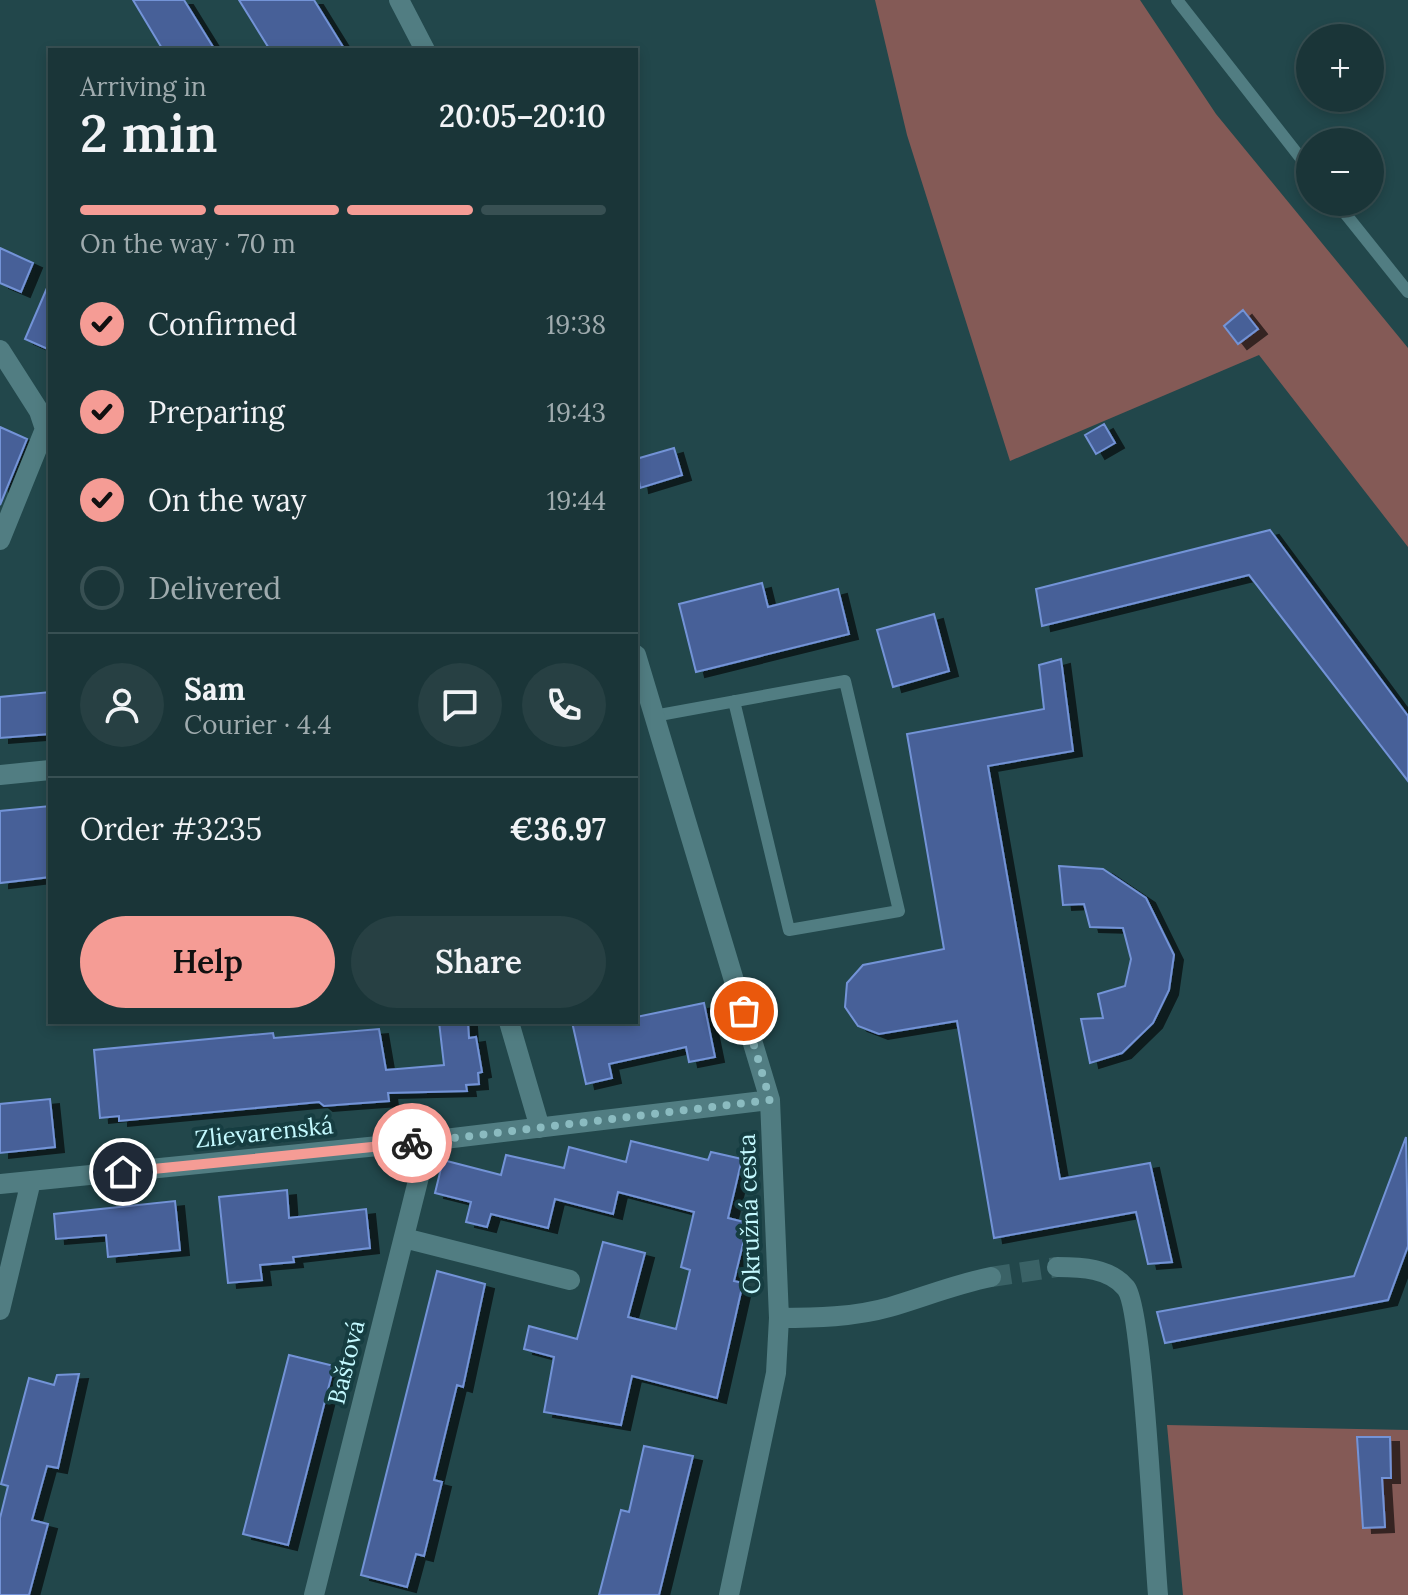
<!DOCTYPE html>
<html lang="en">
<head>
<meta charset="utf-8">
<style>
	:root { --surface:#1a3538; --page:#274043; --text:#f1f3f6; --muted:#9fabae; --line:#385053; --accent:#f59c95 }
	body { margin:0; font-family:Lora,serif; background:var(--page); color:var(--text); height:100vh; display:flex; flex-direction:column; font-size:30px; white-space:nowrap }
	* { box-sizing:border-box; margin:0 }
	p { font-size:26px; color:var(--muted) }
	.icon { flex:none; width:44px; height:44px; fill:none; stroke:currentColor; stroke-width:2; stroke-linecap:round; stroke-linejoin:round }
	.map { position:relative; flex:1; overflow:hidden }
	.sheet { position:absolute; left:48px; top:48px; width:590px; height:976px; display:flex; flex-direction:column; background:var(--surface); border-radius:0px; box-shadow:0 4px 12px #0003,0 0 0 2px var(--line) }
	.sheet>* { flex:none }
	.tools { position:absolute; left:1296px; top:24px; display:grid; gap:16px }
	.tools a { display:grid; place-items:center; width:88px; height:88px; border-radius:50%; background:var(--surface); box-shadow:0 4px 12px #0003,0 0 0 2px var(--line); font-size:40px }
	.pin { position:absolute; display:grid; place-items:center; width:68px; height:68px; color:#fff; margin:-34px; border:4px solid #fff; border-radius:50%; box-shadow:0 2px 8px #0007 }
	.courier { position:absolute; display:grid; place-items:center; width:80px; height:80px; margin:-40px; border:6px solid #f59c95; border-radius:50%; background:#fff; color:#222; box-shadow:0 2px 10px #0007 }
	.headline em { font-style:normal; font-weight:600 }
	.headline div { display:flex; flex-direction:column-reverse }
	.headline { display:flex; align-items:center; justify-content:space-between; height:136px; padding:0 32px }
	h1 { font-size:52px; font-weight:600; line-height:60px }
	.bar { display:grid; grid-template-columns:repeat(4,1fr); gap:12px 8px; align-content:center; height:96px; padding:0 32px }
	.bar i { height:10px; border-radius:6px; background:var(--line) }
	.bar .current { background:var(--accent) }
	.bar p { grid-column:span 4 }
	.line { display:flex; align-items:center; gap:20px; padding:0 32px; border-top:2px solid var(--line) }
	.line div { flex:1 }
	.round { display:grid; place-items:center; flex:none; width:84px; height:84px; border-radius:42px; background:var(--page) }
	ol { padding:0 32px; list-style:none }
	li { display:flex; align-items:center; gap:24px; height:88px }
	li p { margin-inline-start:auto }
	li .icon { padding:8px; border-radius:50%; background:var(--accent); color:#111; stroke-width:4 }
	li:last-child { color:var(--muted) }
	li i { width:44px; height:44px; border:4px solid var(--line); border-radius:50% }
	.primary-button { display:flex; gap:16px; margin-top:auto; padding:16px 32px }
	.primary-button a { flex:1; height:92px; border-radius:48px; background:var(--accent); color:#111; font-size:32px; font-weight:600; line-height:92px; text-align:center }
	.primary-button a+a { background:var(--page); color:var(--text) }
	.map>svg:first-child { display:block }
	.green { fill:#845a56 }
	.building { fill:#476198; stroke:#7393d7; stroke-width:2; filter:url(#shadow) }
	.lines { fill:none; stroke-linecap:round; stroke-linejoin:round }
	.street-tunnel { stroke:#3a6266; stroke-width:20; stroke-dasharray:20 10; stroke-linecap:butt }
	.lane { stroke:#517d82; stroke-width:12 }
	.street { stroke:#517d82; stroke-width:20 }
	.done { stroke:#8bbbc0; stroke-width:8; stroke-dasharray:0 14.4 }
	.route { stroke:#f59c95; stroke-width:10 }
	.labels { text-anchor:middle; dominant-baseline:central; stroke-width:8; stroke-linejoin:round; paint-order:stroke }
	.street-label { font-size:24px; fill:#c4f9ff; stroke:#163d41 }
</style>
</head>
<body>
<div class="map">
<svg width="1408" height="1595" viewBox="0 0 1408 1595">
	<defs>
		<filter id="shadow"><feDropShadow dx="9" dy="5" stdDeviation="0" flood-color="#0009"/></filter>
	</defs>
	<rect width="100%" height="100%" fill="#22474b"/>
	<!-- green -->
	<path class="green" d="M 875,0 L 1140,0 L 1216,114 L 1408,348 L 1408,547 L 1259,355 L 1010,461 L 907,135 Z
		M 1167,1425 L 1408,1430 L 1408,1595 L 1183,1595 Z"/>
	<!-- building -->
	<path class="building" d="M 133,0 L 184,0 L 215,50 L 163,50 Z
		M 239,0 L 314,0 L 345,50 L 270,50 Z
		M 0,248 L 33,263 L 21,292 L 0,283 Z
		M 50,281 L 50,350 L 25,339 Z
		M 1243,310 L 1258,329 L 1238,344 L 1224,326 Z
		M 1104,424 L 1115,443 L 1096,454 L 1085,435 Z
		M 0,427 L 27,439 L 0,505 Z
		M 674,448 L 682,475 L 640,488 L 636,459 Z
		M 1270,530 L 1408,716 L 1408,781 L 1249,575 L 1042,626 L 1036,589 Z
		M 762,583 L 768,607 L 838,589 L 849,634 L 696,672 L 679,604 Z
		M 934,614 L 949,671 L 893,687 L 877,630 Z
		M 1061,659 L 1073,751 L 988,766 L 1060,1179 L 1150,1163 L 1172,1262 L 1148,1264 L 1136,1212 L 994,1238 L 957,1021 L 879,1034 L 858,1026 L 845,1007 L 847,983 L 863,965 L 944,949 L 907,734 L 1044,709 L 1039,665 Z
		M 50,692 L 50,734 L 0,738 L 0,697 Z
		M 50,806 L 50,877 L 0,883 L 0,811 Z
		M 1059,866 L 1103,869 L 1146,898 L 1174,955 L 1169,990 L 1153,1023 L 1122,1053 L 1090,1063 L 1081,1019 L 1103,1018 L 1098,994 L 1125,986 L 1131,959 L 1123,928 L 1090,927 L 1084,904 L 1063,905 Z
		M 704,1003 L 715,1057 L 689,1062 L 686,1047 L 659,1053 L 609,1064 L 612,1078 L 586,1084 L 572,1022 L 636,1022 L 636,1017 Z
		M 439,1022 L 468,1022 L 469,1038 L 476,1037 L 482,1072 L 478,1073 L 479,1084 L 466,1085 L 467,1091 L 388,1093 L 389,1101 L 349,1104 L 324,1106 L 319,1102 L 119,1121 L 119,1116 L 100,1118 L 94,1050 L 273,1033 L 274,1038 L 379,1029 L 386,1070 L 444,1065 Z
		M 50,1099 L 55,1147 L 0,1153 L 0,1104 Z
		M 1406,1137 L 1408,1246 L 1388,1300 L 1165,1343 L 1157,1312 L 1354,1276 Z
		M 631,1141 L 708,1160 L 711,1152 L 742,1159 L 728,1218 L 748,1223 L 734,1281 L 743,1283 L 717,1398 L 632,1376 L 621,1425 L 544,1412 L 554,1357 L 524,1349 L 529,1326 L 577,1339 L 603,1242 L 645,1253 L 628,1317 L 676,1329 L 690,1270 L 681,1267 L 694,1212 L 618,1192 L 613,1214 L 555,1199 L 548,1228 L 491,1214 L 487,1227 L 466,1222 L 471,1202 L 435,1193 L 443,1160 L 501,1175 L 506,1155 L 564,1168 L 569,1147 L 626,1162 Z
		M 287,1190 L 289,1218 L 366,1209 L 370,1248 L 293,1257 L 294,1262 L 260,1265 L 262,1280 L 228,1283 L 219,1197 Z
		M 175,1201 L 180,1250 L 108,1257 L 106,1235 L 56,1239 L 54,1214 Z
		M 437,1271 L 485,1284 L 463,1387 L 457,1385 L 434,1480 L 442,1482 L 424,1556 L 416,1554 L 407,1587 L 361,1575 Z
		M 289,1355 L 334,1366 L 288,1545 L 243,1534 Z
		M 79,1374 L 58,1468 L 47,1466 L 32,1520 L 48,1524 L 29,1595 L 0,1595 L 0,1518 L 8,1486 L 1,1484 L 29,1378 L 54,1385 L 57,1375 Z
		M 1357,1437 L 1390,1437 L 1391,1478 L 1382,1478 L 1385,1527 L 1363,1528 Z
		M 644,1446 L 693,1456 L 659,1595 L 599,1595 L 621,1510 L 629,1512 Z"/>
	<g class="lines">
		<!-- street-tunnel -->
		<path class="street-tunnel" d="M 991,1277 L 1057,1267"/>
		<!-- lane -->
		<path class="lane" d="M 1177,0 L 1310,170
			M 1336,202 L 1408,292
			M 654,716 L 845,681 L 899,911 L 789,930 L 734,701"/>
		<!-- street -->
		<path class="street" d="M 399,0 L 425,50
			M 0,350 L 39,411 L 45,429 L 0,540
			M 636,655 L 770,1100 L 779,1318 L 776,1373 L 729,1595
			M 0,775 L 50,770
			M 509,1022 L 540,1128
			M 0,1184 L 428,1141 L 770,1100
			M 404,1238 L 570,1280
			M 1057,1267 C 1081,1267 1110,1268 1126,1288 C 1143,1309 1154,1551 1158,1595
			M 0,1310 L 31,1181
			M 779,1318 C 815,1318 855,1317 890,1307 C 924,1297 956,1284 991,1277
			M 314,1595 L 428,1141"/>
	</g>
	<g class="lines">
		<!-- done -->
		<path class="done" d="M 412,1143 L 770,1100 L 744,1011"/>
		<!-- route -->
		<path class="route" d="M 123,1172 L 412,1143"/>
	</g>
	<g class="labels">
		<!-- street labels -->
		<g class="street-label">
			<text transform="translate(264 1132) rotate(-6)">Zlievarenská</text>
			<text transform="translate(749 1214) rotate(-92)">Okružná cesta</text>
			<text transform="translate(346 1362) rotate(-76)">Baštová</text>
		</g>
	</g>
</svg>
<div class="tools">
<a>+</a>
<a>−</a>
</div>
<div class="pin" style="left:744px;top:1011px;background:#ea580c"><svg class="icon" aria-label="bag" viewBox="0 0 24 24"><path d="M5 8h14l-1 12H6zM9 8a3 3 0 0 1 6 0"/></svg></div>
<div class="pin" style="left:123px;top:1172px;background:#1f2937"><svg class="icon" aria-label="home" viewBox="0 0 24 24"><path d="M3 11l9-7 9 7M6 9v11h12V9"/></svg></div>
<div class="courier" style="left:412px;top:1143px"><svg class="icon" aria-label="bike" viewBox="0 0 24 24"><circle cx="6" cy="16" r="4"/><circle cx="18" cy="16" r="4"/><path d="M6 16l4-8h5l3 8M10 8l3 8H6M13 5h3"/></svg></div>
<section class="sheet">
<div class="headline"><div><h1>2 min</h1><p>Arriving in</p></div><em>20:05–20:10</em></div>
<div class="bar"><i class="current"></i><i class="current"></i><i class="current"></i><i></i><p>On the way · 70 m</p></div>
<ol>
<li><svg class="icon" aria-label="check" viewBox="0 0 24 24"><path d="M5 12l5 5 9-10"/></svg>Confirmed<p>19:38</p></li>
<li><svg class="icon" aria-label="check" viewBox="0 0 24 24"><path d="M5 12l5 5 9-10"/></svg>Preparing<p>19:43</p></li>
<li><svg class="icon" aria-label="check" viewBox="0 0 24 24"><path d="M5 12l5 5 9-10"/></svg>On the way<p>19:44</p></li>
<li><i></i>Delivered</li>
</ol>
<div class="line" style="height:144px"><a class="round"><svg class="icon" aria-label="person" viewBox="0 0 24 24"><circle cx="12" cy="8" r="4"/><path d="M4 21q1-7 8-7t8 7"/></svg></a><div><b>Sam</b><p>Courier · 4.4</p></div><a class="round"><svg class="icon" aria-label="chat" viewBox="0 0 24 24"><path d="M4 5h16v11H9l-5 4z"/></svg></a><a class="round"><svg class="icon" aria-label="phone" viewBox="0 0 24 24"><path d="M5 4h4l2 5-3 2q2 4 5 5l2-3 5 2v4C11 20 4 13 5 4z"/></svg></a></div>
<div class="line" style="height:104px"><div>Order #3235</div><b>€36.97</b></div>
<div class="primary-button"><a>Help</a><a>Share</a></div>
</section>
</div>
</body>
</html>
